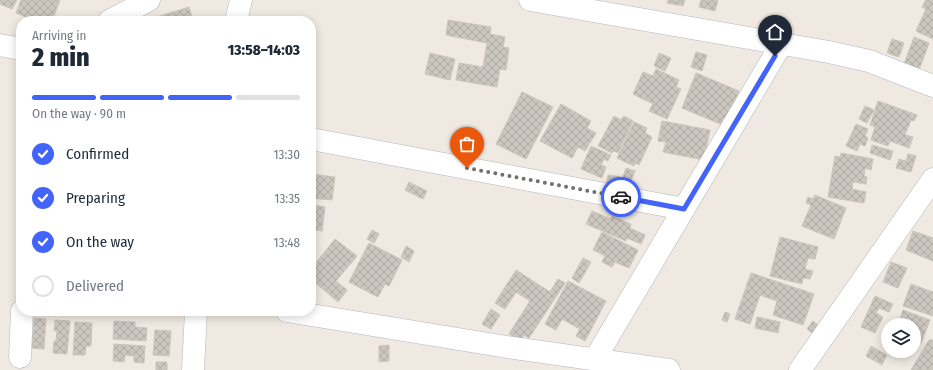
<!DOCTYPE html>
<html lang="en">
<head>
<meta charset="utf-8">
<style>
	:root { --surface:#fff; --page:#f6f6f7; --text:#1f2937; --muted:#747a83; --line:#e0e1e3; --accent:#4264fb }
	body { margin:0; font-family:"Fira Sans Condensed",sans-serif; background:var(--page); color:var(--text); height:100vh; display:flex; flex-direction:column; font-size:15px; white-space:nowrap }
	* { box-sizing:border-box; margin:0 }
	p { font-size:13px; color:var(--muted) }
	.icon { flex:none; width:22px; height:22px; fill:none; stroke:currentColor; stroke-width:2; stroke-linecap:round; stroke-linejoin:round }
	.map { position:relative; flex:1; overflow:hidden }
	.drawer { position:absolute; left:16px; top:16px; width:300px; height:300px; display:flex; flex-direction:column; background:var(--surface); border-radius:16px; box-shadow:0 2px 10px #0003 }
	.drawer>* { flex:none }
	.controls { position:absolute; left:881px; top:318px; display:grid; gap:8px }
	.controls a { display:grid; place-items:center; width:40px; height:40px; border-radius:50%; background:var(--surface); box-shadow:0 2px 10px #0003; font-size:20px }
	.pin { position:absolute; display:grid; place-items:center; width:34px; height:34px; color:#fff; margin:-41px -17px; border-radius:50% 50% 50% 0; rotate:-45deg; box-shadow:0 0 4px #0007 }
	.pin .icon { rotate:45deg }
	.courier { position:absolute; display:grid; place-items:center; width:40px; height:40px; margin:-20px; border:3px solid #4264fb; border-radius:50%; background:#fff; color:#222; box-shadow:0 1px 5px #0007 }
	.head em { font-style:normal; font-weight:800 }
	.head div { display:flex; flex-direction:column-reverse }
	.head { display:flex; align-items:center; justify-content:space-between; height:68px; padding:0 16px }
	h1 { font-size:26px; font-weight:800; line-height:30px }
	.bar { display:grid; grid-template-columns:repeat(4,1fr); gap:6px 4px; align-content:center; height:48px; padding:0 16px }
	.bar i { height:5px; border-radius:3px; background:var(--line) }
	.bar .active { background:var(--accent) }
	.bar p { grid-column:span 4 }
	ol { padding:0 16px; list-style:none }
	li { display:flex; align-items:center; gap:12px; height:44px }
	li p { margin-inline-start:auto }
	li .icon { padding:4px; border-radius:50%; background:var(--accent); color:#fff; stroke-width:4 }
	li:last-child { color:var(--muted) }
	li i { width:22px; height:22px; border:2px solid var(--line); border-radius:50% }
	.map>svg:first-child { display:block }
	.building { fill:url(#building-cross-hatch); stroke:#cbc5ba }
	.lines { fill:none; stroke-linecap:round; stroke-linejoin:round }
	.minor-casing { stroke:#b4b7c1; stroke-width:23 }
	.minor { stroke:#fff; stroke-width:22 }
	.done { stroke:#726f6d; stroke-width:4; stroke-dasharray:0 7.2 }
	.route { stroke:#4264fb; stroke-width:5 }
</style>
</head>
<body>
<div class="map">
<svg width="933" height="370" viewBox="0 0 933 370">
	<defs>
		<pattern id="building-cross-hatch" width="8" height="8" patternUnits="userSpaceOnUse"><rect width="8" height="8" fill="#cbc7bf"/><path d="M0 0l8 8M0 8l8-8" fill="none" stroke="#afaba4"/></pattern>
	</defs>
	<rect width="100%" height="100%" fill="#efe9e1"/>
	<!-- building -->
	<path class="building" d="M 0,0 L 17,0 L 12,9 L 0,4 Z
		M 21,0 L 60,0 L 52,21 L 27,21 L 29,18 L 16,13 Z
		M 668,0 L 685,0 L 683,6 L 667,3 Z
		M 701,0 L 718,0 L 715,11 L 699,7 Z
		M 926,0 L 933,0 L 933,39 L 916,31 L 926,9 L 922,7 Z
		M 189,7 L 193,21 L 144,21 Z
		M 448,20 L 491,27 L 490,34 L 505,37 L 503,47 L 509,48 L 506,70 L 500,69 L 497,87 L 456,80 L 459,63 L 483,67 L 487,43 L 446,35 Z
		M 914,37 L 929,43 L 919,70 L 904,64 Z
		M 892,39 L 904,43 L 899,57 L 887,53 Z
		M 696,52 L 707,55 L 702,71 L 691,67 Z
		M 430,53 L 455,59 L 450,80 L 425,74 Z
		M 659,53 L 671,58 L 665,71 L 654,66 Z
		M 656,69 L 679,80 L 676,87 L 681,89 L 667,119 L 649,111 L 653,104 L 633,94 L 643,72 L 653,76 Z
		M 696,73 L 739,91 L 725,126 L 682,108 Z
		M 522,92 L 553,107 L 526,159 L 496,144 Z
		M 878,101 L 917,115 L 914,121 L 911,120 L 905,135 L 913,137 L 909,148 L 890,141 L 888,146 L 871,140 L 875,127 L 870,125 Z
		M 561,104 L 591,121 L 587,128 L 596,133 L 585,151 L 578,147 L 572,158 L 540,141 Z
		M 865,106 L 874,110 L 867,123 L 859,119 Z
		M 614,116 L 621,120 L 624,116 L 633,121 L 618,153 L 614,151 L 612,153 L 598,146 Z
		M 662,121 L 710,130 L 704,160 L 663,152 L 666,142 L 658,141 Z
		M 634,122 L 647,128 L 645,133 L 652,137 L 639,165 L 636,163 L 634,166 L 617,158 Z
		M 856,124 L 868,129 L 865,136 L 868,138 L 865,146 L 860,144 L 857,151 L 846,146 Z
		M 872,145 L 893,151 L 890,160 L 870,153 Z
		M 591,146 L 611,155 L 608,161 L 604,159 L 601,165 L 606,167 L 602,178 L 581,169 Z
		M 841,153 L 873,159 L 871,170 L 865,168 L 864,176 L 867,177 L 866,184 L 853,182 L 852,189 L 866,192 L 864,203 L 828,197 L 835,156 L 840,157 Z
		M 908,154 L 916,156 L 911,172 L 896,168 L 899,159 L 906,161 Z
		M 626,168 L 635,171 L 630,183 L 622,180 Z
		M 311,174 L 335,177 L 332,200 L 311,198 Z
		M 608,175 L 620,177 L 619,185 L 607,183 Z
		M 409,182 L 427,191 L 423,199 L 405,190 Z
		M 815,195 L 846,208 L 834,239 L 802,226 L 811,205 L 806,203 L 808,197 L 813,199 Z
		M 311,205 L 325,207 L 322,231 L 311,229 Z
		M 592,211 L 611,219 L 612,216 L 631,224 L 630,228 L 645,235 L 641,244 L 627,238 L 626,241 L 586,224 Z
		M 372,230 L 379,234 L 374,243 L 367,239 Z
		M 913,231 L 933,238 L 933,261 L 906,250 Z
		M 602,232 L 638,250 L 629,268 L 615,262 L 612,267 L 602,262 L 605,256 L 593,250 Z
		M 780,237 L 818,247 L 815,259 L 808,258 L 805,269 L 813,271 L 810,279 L 803,278 L 802,284 L 770,276 Z
		M 335,239 L 357,256 L 336,281 L 347,290 L 338,302 L 311,279 L 311,269 Z
		M 369,243 L 402,260 L 389,286 L 385,284 L 378,297 L 349,282 Z
		M 406,246 L 414,251 L 409,262 L 401,257 Z
		M 583,258 L 591,262 L 579,283 L 572,278 Z
		M 891,262 L 907,268 L 898,288 L 883,282 Z
		M 516,270 L 550,292 L 558,279 L 565,283 L 529,338 L 524,335 L 521,341 L 509,334 L 530,301 L 516,292 L 505,309 L 495,303 Z
		M 751,273 L 814,294 L 803,325 L 773,315 L 777,301 L 760,295 L 750,324 L 735,319 Z
		M 568,281 L 606,301 L 585,341 L 576,336 L 580,329 L 562,319 L 556,330 L 545,324 Z
		M 911,284 L 933,292 L 933,316 L 903,306 Z
		M 875,296 L 893,304 L 889,312 L 879,308 L 876,313 L 883,317 L 875,333 L 861,327 Z
		M 491,309 L 500,315 L 491,329 L 482,324 Z
		M 903,310 L 930,320 L 921,343 L 914,340 L 916,325 L 900,319 Z
		M 725,312 L 730,314 L 727,322 L 722,320 Z
		M 757,317 L 780,322 L 778,333 L 755,328 Z
		M 34,318 L 46,319 L 44,349 L 32,348 Z
		M 55,320 L 70,321 L 67,354 L 53,353 L 54,341 L 56,341 L 57,331 L 54,331 Z
		M 114,321 L 135,322 L 135,327 L 147,328 L 146,341 L 113,339 Z
		M 813,321 L 821,327 L 815,335 L 807,329 Z
		M 75,322 L 92,323 L 91,346 L 86,346 L 85,355 L 73,355 Z
		M 155,330 L 171,331 L 169,356 L 153,355 Z
		M 929,340 L 933,340 L 933,370 L 911,370 Z
		M 114,344 L 145,346 L 144,363 L 134,362 L 134,356 L 125,355 L 124,362 L 113,361 Z
		M 389,345 L 389,361 L 379,362 L 379,346 Z
		M 871,346 L 887,355 L 882,365 L 866,356 Z
		M 156,362 L 167,362 L 167,370 L 156,370 Z"/>
	<g class="lines">
		<defs>
			<path id="minor" d="M 530,0 L 829,52 L 869,61 L 933,86
				M 109,21 L 149,0
				M 236,21 L 241,0
				M 0,45 L 21,49
				M 311,139 L 684,209
				M 287,311 L 507,347 L 669,370
				M 20,357 L 22,311
				M 595,359 L 782,43
				M 193,370 L 196,311
				M 800,370 L 933,179"/>
		</defs>
		<!-- minor casing -->
		<use href="#minor" class="minor-casing"/>
		<!-- minor -->
		<use href="#minor" class="minor"/>
	</g>
	<g class="lines">
		<!-- done -->
		<path class="done" d="M 467,168 L 621,197"/>
		<!-- route -->
		<path class="route" d="M 621,197 L 684,209 L 775,56"/>
	</g>
</svg>
<div class="controls">
<a><svg class="icon" aria-label="layers" viewBox="0 0 24 24"><path d="M12 4l9 5-9 5-9-5zM3 14l9 5 9-5"/></svg></a>
</div>
<div class="pin" style="left:467px;top:168px;background:#ea580c"><svg class="icon" aria-label="bag" viewBox="0 0 24 24"><path d="M5 8h14l-1 12H6zM9 8a3 3 0 0 1 6 0"/></svg></div>
<div class="pin" style="left:775px;top:56px;background:#1f2937"><svg class="icon" aria-label="home" viewBox="0 0 24 24"><path d="M3 11l9-7 9 7M6 9v11h12V9"/></svg></div>
<div class="courier" style="left:621px;top:197px"><svg class="icon" aria-label="car" viewBox="0 0 24 24"><path d="M5 17H2v-5l4-1 3-4h7l3 4 3 1v5h-3M9 17h6M6 11h13"/><circle cx="7" cy="17" r="2"/><circle cx="17" cy="17" r="2"/></svg></div>
<section class="drawer">
<div class="head"><div><h1>2 min</h1><p>Arriving in</p></div><em>13:58–14:03</em></div>
<div class="bar"><i class="active"></i><i class="active"></i><i class="active"></i><i></i><p>On the way · 90 m</p></div>
<ol>
<li><svg class="icon" aria-label="check" viewBox="0 0 24 24"><path d="M5 12l5 5 9-10"/></svg>Confirmed<p>13:30</p></li>
<li><svg class="icon" aria-label="check" viewBox="0 0 24 24"><path d="M5 12l5 5 9-10"/></svg>Preparing<p>13:35</p></li>
<li><svg class="icon" aria-label="check" viewBox="0 0 24 24"><path d="M5 12l5 5 9-10"/></svg>On the way<p>13:48</p></li>
<li><i></i>Delivered</li>
</ol>
</section>
</div>
</body>
</html>
